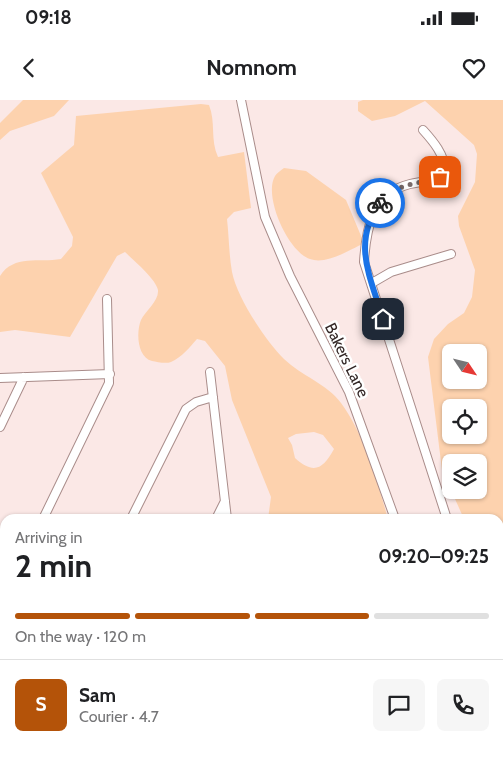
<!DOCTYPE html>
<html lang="en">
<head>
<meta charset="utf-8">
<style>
	:root { --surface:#fff; --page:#f6f6f6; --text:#202124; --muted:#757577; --line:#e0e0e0; --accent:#b45309 }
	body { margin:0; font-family:Cabin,sans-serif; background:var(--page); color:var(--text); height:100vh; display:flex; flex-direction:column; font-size:19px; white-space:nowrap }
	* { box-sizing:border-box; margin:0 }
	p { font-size:16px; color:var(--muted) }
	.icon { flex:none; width:28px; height:28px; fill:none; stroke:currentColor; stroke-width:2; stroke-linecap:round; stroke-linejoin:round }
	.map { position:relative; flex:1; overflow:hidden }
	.side { position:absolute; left:0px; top:414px; width:504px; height:246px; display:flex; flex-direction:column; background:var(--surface); border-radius:15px 15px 0 0; box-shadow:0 1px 4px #0004 }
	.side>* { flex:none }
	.needle { width:32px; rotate:125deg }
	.buttons { position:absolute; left:442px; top:244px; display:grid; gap:10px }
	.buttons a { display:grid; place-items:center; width:45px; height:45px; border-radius:8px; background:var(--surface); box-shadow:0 1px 4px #0004; font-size:25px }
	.pin { position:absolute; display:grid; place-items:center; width:42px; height:42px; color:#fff; margin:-21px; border-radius:10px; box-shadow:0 2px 8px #0006 }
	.courier { position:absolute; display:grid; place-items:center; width:50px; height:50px; margin:-25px; border:4px solid #1a73e8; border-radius:50%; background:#fff; color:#222; box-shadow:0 1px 6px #0007 }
	.headline em { font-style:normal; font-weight:800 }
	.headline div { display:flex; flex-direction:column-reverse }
	.headline { display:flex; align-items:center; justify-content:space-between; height:85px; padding:0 15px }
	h1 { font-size:32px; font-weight:800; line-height:38px }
	.bar { display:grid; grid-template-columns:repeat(4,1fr); gap:8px 5px; align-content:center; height:60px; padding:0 15px }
	.bar i { height:6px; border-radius:4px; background:var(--line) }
	.bar .active { background:var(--accent) }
	.bar p { grid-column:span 4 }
	.line { display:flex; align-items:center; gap:12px; padding:0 15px; border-top:1px solid var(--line) }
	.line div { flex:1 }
	.round { display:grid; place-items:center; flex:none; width:52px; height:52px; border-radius:8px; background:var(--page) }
	.status { display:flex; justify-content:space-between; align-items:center; height:35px; padding:0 25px; background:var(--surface); direction:ltr }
	.status svg { height:14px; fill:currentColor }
	header { display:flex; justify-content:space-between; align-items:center; height:65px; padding:0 15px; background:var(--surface); font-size:22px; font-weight:800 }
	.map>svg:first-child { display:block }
	.green { fill:#fdd2ae; fill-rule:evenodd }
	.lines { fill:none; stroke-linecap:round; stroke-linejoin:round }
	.river { stroke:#e398c3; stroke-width:12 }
	.building { fill:#feb8c8 }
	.service-casing { stroke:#a98c8a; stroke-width:6 }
	.minor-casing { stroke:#a98c8a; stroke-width:10 }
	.secondary-casing { stroke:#a98c8a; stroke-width:14 }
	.service { stroke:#fff; stroke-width:4 }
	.minor { stroke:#fff; stroke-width:8 }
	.secondary { stroke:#fff; stroke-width:11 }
	.done { stroke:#7a6b6a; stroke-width:5; stroke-dasharray:0 9 }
	.route { stroke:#1a73e8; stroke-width:6 }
	.labels { text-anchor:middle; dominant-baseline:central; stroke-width:5; stroke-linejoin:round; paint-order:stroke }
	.street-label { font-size:16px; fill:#342827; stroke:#fff }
</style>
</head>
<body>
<div class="status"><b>09:18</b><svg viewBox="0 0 49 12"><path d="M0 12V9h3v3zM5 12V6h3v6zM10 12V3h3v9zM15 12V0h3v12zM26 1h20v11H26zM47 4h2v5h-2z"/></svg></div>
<header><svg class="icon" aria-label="back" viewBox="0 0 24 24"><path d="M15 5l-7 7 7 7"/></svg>Nomnom<svg class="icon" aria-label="heart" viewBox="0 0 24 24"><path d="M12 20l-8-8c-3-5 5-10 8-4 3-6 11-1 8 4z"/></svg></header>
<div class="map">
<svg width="503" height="659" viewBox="0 0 503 659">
	<rect width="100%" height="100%" fill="#fbe8e6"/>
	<!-- green -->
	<path class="green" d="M 23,0 L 69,0 L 54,16 L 10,31 L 0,40 L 0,23 Z
		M 363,0 L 503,0 L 503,424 L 499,426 L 499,419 L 464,419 L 442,370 L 428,257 L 434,239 L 448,224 L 464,213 L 472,197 L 475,170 L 459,126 L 458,116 L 475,82 L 477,54 L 474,45 L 425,1 L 395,16 L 372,21 L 358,11 L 358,2 ZM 479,252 L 479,280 L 451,280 L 451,252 ZM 451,308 L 479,308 L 479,335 L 451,335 ZM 451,362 L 479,362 L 479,390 L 451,390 Z
		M 201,4 L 209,5 C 216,22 210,40 218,57 L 244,52 L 251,108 L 234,112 L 227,119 C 229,137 229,155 232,172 C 237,198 266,241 284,259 C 302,276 327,284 341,303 C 365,336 377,380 388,419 L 268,419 L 271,397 L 232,300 L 225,266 L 205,241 L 197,239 C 189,248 182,257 171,262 C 166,264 157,262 152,261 C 137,257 136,232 141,220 C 145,211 159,201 158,190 C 156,179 133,160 125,152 L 117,156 L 70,237 L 15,230 L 0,232 L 0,176 C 14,154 39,163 61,159 L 72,146 L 73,137 L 41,73 L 74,45 L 76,16 ZM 314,332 L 323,335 L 334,349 C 323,369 314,375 295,358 L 292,345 L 288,338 L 296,334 Z
		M 284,68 L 306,71 L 346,100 L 364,143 C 350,150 326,165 310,159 C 288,152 263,96 275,76 C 277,73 281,70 284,68 Z"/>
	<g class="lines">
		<!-- river -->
		<path class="river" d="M 499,526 L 503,525
			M 332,655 L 334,659"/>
	</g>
	<!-- building -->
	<path class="building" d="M 503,550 L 503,573 L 501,571 L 499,574 L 499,556 Z
		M 240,655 L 260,655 L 261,659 L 241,659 Z"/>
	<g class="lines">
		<defs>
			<path id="service" d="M 314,655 L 315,659"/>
			<path id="minor" d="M 241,0 L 265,117 L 290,176 L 349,292 L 395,419
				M 423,30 C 433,41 445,55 445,71 C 436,82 423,81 410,84 C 372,93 366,129 364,162 L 447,419
				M 372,183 L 391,172 L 451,154
				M 210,272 L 227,419
				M 0,278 L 110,274
				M 0,327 L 24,277
				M 43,419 L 109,283 L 107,199
				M 131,419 L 186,309 L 196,302 L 213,297
				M 216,419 L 225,401
				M 0,510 L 5,498
				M 0,535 L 5,534
				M 0,604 L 5,627
				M 13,655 L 14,659
				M 168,655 L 169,659"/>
			<path id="secondary" d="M 499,436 L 503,434
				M 0,618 L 5,617"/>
		</defs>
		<!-- service casing -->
		<use href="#service" class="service-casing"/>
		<!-- minor casing -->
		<use href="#minor" class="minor-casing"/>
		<!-- secondary casing -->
		<use href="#secondary" class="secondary-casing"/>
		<!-- service -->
		<use href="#service" class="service"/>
		<!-- minor -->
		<use href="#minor" class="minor"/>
		<!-- secondary -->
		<use href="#secondary" class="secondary"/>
	</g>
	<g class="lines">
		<!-- done -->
		<path class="done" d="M 380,103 C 394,84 418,84 440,77"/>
		<!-- route -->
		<path class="route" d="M 380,103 C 351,143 371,178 383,219"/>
	</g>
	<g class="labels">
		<!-- street labels -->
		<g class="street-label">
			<text transform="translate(347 260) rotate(64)">Bakers Lane</text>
		</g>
	</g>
</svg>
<div class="buttons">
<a><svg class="needle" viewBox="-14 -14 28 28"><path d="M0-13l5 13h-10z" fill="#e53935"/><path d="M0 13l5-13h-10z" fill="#757577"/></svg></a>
<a><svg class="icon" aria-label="locate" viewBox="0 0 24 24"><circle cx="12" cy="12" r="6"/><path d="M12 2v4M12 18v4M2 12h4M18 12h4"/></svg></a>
<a><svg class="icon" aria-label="layers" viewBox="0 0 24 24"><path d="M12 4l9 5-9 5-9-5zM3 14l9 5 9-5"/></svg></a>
</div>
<div class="pin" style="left:440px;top:77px;background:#ea580c"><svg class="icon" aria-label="bag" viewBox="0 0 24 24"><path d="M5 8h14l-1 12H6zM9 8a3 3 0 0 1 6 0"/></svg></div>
<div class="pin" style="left:383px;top:219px;background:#1f2937"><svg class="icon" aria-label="home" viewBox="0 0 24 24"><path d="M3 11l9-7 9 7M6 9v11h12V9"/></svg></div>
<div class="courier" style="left:380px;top:103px"><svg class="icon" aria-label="bike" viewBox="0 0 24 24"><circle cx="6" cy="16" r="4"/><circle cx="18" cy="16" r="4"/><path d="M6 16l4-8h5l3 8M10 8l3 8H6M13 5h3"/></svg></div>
<section class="side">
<div class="headline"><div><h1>2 min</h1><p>Arriving in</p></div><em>09:20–09:25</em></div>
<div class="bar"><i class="active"></i><i class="active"></i><i class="active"></i><i></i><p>On the way · 120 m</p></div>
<div class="line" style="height:90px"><b class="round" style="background:var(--accent);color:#fff">S</b><div><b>Sam</b><p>Courier · 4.7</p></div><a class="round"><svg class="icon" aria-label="chat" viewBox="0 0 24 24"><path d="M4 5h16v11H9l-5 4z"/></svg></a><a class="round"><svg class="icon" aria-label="phone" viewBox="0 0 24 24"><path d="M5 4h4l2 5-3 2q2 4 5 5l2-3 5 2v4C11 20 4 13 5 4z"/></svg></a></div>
</section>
</div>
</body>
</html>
